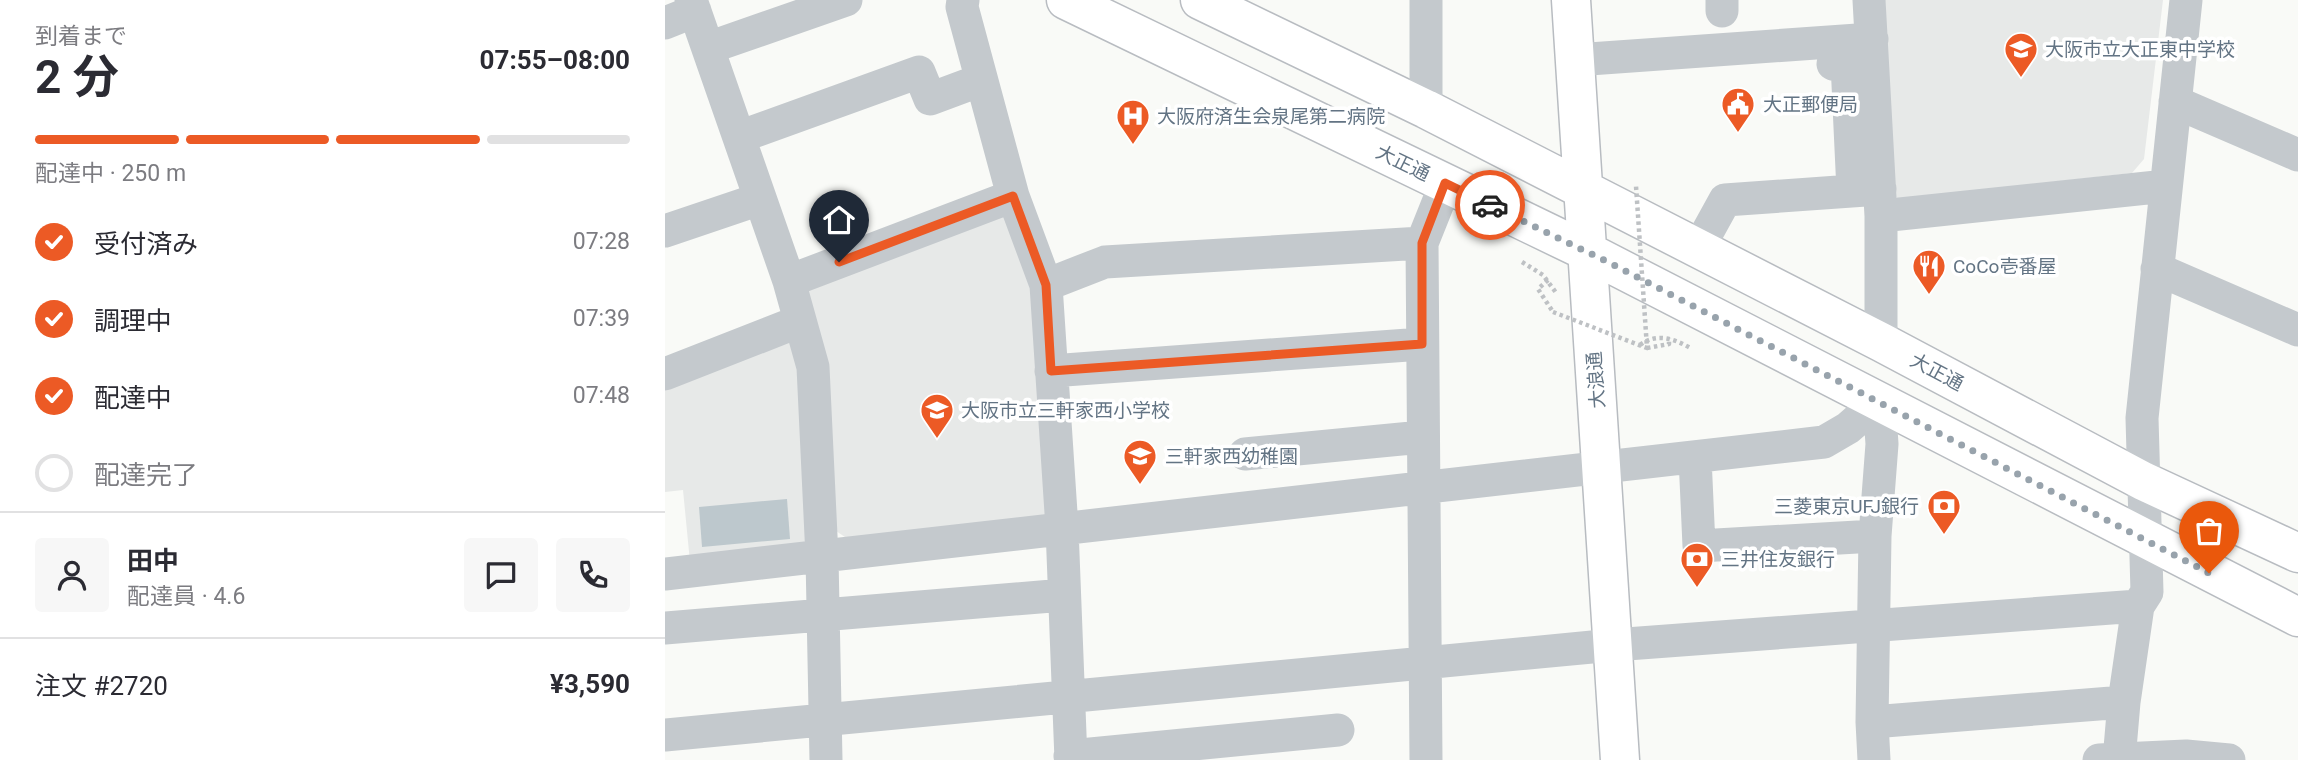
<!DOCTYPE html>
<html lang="ja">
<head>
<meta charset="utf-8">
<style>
	:root { --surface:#fff; --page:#f7f7f7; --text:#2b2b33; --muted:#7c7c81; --line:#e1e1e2; --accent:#ec5a25 }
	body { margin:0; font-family:Roboto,"Noto Sans JP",sans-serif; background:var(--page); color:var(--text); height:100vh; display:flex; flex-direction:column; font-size:26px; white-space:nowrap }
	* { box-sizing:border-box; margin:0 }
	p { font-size:23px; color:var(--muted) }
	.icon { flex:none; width:38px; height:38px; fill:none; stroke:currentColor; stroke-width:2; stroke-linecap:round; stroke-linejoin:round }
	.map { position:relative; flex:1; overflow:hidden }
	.details { display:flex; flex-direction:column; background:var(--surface); width:665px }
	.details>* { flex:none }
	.pin { position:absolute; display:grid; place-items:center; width:60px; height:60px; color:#fff; margin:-72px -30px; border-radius:50% 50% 50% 0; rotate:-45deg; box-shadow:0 0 7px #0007 }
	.pin .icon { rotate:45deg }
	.courier { position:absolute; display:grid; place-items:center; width:70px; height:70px; margin:-35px; border:5px solid #ec5a25; border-radius:50%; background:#fff; color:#222; box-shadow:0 2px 9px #0007 }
	.overview em { font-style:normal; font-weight:700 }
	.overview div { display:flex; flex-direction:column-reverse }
	.overview { display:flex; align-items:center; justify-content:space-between; height:119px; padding:0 35px }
	h1 { font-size:46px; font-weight:700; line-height:52px }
	.bar { display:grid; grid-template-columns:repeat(4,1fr); gap:10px 7px; align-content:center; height:84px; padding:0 35px }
	.bar i { height:9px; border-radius:5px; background:var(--line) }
	.bar .selected { background:var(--accent) }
	.bar p { grid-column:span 4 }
	.line { display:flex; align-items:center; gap:18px; padding:0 35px; border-top:2px solid var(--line) }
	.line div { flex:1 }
	.round { display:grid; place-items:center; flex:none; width:74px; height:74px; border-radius:7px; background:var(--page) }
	ol { padding:0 35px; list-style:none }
	li { display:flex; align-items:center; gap:21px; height:77px }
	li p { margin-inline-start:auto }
	li .icon { padding:7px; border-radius:50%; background:var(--accent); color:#fff; stroke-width:4 }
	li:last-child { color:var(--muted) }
	li i { width:38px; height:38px; border:4px solid var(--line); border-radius:50% }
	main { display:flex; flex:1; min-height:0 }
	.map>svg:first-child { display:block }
	.built { fill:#e7e9e8 }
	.water { fill:#bdc8cd }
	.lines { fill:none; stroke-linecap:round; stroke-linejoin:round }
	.major-casing { stroke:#b8bcc1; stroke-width:41 }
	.path { stroke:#bec1c4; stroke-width:4.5; stroke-dasharray:3.5 3.5; stroke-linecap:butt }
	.minor { stroke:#c4c9cd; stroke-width:33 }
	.major { stroke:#fff; stroke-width:38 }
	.path-bridge { stroke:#bec1c4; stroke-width:4.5; stroke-dasharray:3.5 3.5; stroke-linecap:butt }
	.done { stroke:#98a3ac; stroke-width:7; stroke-dasharray:0 12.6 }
	.route { stroke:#ec5a25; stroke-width:9 }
	.labels { text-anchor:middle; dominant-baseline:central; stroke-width:7; stroke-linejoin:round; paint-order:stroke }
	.poi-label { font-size:19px; fill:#637484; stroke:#fff; text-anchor:start }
	.street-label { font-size:19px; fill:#637484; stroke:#fff }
</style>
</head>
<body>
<main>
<section class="details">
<div class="overview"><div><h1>2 分</h1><p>到着まで</p></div><em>07:55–08:00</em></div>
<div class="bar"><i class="selected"></i><i class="selected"></i><i class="selected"></i><i></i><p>配達中 · 250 m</p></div>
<ol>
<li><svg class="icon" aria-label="check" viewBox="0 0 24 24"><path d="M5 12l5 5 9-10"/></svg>受付済み<p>07:28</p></li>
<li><svg class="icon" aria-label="check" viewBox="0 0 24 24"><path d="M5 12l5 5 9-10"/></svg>調理中<p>07:39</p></li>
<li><svg class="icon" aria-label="check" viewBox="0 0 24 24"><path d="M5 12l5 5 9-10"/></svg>配達中<p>07:48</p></li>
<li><i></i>配達完了</li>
</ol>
<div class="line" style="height:126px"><a class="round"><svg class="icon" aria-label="person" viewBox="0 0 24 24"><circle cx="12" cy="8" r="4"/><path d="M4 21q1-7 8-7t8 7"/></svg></a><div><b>田中</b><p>配達員 · 4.6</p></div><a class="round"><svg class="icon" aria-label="chat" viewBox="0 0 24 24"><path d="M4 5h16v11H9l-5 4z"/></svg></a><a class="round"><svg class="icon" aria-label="phone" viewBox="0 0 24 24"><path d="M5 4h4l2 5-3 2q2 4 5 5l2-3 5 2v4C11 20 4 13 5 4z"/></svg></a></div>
<div class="line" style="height:91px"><div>注文 #2720</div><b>¥3,590</b></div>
</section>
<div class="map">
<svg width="1633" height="760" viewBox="0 0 1633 760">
	<rect width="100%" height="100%" fill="#f9faf7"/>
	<!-- built -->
	<path class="built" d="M 1220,0 L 1498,0 L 1479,159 L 1467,173 L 1234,199 L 1228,195 Z
		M 338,213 L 370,302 L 382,512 L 377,518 L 183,539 L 171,531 L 139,289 Z
		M 128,333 L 136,364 L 144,541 L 25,562 L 18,490 L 0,492 L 0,383 Z"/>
	<!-- water -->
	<path class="water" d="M 122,499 L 125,539 L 37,547 L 34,507 Z"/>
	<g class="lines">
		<defs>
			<path id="major" d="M 401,0 L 923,252 L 1633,617
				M 535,0 L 761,109 L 1216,342 L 1478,481 L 1633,553
				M 906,0 L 955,760"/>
		</defs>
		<!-- major casing -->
		<use href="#major" class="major-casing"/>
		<!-- path -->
		<path class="path" d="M 857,262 L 878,275 L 892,294
			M 883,280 L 873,289 L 888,312
			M 975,345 C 992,332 1010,339 1027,349
			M 982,348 L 1004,344 L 1004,338"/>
		<!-- minor -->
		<path class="minor" d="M 26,0 L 124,281 L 148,367 L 157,557 L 161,760
			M 298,0 L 297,7 L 348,196 L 381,285 L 397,528 L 406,760
			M 1057,0 L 1057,11
			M 1204,0 L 1216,216 L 1216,342
			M 0,23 L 30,11
			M 43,48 L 181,0
			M 910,60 L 1207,39
			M 1168,64 L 1182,63 L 1188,191
			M 1510,102 L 1633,155
			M 761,109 L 761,0
			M 74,137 L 254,72 L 265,99 L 316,80
			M 1216,216 L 1501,186
			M 0,231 L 95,199
			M 1033,249 L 1060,200 L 1215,189
			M 1492,269 L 1633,330
			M 124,281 L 348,196
			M 381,285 L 440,262 L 757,243
			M 386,371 L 757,344
			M 0,374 L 135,321
			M 580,454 L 757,437
			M 1030,457 L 1034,546 L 1210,536
			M 0,574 L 1159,442 L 1183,428 L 1214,401
			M 0,628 L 399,595
			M 1207,722 L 1459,702
			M 0,735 L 948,645 L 1473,606
			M 405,756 L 673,730
			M 761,760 L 757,243 L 781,183
			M 1209,760 L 1207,722 L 1210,536 L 1217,444 L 1214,401
			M 1434,760 L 1521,756 L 1564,760
			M 1454,760 L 1459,702 L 1473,606 L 1482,592 L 1477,418 L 1521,0"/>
		<!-- major -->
		<use href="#major" class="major"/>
		<!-- path-bridge -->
		<path class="path-bridge" d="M 888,312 L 982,348 L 971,186"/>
	</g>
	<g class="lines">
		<!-- done -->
		<path class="done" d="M 825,205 L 947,264 L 1544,573"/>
		<!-- route -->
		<path class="route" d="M 174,262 L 348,196 L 381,285 L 386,371 L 757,344 L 757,243 L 780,183 L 825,205"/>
	</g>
	<!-- icons -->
	<defs>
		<symbol id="school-pin" viewBox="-11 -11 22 30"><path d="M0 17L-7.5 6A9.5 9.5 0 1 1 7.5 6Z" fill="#ec5a25" stroke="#fff"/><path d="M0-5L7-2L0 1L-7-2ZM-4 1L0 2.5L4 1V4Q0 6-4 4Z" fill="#fff"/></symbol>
		<symbol id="civic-pin" viewBox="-11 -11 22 30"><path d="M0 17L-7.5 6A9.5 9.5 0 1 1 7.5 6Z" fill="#ec5a25" stroke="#fff"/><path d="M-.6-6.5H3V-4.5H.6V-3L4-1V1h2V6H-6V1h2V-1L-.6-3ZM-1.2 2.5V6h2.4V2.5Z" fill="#fff"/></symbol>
		<symbol id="hospital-pin" viewBox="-11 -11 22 30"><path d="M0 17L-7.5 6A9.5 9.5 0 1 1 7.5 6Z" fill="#ec5a25" stroke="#fff"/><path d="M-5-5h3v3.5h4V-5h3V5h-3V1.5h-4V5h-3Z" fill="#fff"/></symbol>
		<symbol id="restaurant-pin" viewBox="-11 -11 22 30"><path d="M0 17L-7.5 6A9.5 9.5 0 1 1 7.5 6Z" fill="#ec5a25" stroke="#fff"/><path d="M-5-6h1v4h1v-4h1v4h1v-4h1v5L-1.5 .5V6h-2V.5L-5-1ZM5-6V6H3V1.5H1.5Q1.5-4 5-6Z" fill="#fff"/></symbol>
		<symbol id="bank-pin" viewBox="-11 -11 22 30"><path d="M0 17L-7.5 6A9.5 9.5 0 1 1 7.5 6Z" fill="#ec5a25" stroke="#fff"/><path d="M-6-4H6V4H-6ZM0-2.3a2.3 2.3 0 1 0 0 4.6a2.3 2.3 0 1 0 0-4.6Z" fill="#fff"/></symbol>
	</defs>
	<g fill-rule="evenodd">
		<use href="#school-pin" x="1337" y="30" width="38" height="52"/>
		<use href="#civic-pin" x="1054" y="85" width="38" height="52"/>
		<use href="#hospital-pin" x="449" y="97" width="38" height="52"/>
		<use href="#restaurant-pin" x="1245" y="247" width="38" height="52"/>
		<use href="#school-pin" x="253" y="391" width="38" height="52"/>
		<use href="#school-pin" x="456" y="437" width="38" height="52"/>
		<use href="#bank-pin" x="1260" y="487" width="38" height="52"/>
		<use href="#bank-pin" x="1013" y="540" width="38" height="52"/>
	</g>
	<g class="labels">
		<!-- poi labels -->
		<g class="poi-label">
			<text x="1380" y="49">大阪市立大正東中学校</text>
			<text x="1098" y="104">大正郵便局</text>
			<text x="492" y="116">大阪府済生会泉尾第二病院</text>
			<text x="1288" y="266">CoCo壱番屋</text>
			<text x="296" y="410">大阪市立三軒家西小学校</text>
			<text x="500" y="456">三軒家西幼稚園</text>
			<text x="1254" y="506" text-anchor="end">三菱東京UFJ銀行</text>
			<text x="1056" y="559">三井住友銀行</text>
		</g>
		<!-- street labels -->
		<g class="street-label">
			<text transform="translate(738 163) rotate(26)">大正通</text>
			<text transform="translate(1272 372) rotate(28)">大正通</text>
			<text transform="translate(931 380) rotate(-94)">大浪通</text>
		</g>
	</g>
</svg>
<div class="pin" style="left:1544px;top:573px;background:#ea580c"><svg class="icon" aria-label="bag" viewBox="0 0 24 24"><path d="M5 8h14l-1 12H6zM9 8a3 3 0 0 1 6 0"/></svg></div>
<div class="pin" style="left:174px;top:262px;background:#1f2937"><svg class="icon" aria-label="home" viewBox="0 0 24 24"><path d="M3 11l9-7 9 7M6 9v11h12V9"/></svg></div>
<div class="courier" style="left:825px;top:205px"><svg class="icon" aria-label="car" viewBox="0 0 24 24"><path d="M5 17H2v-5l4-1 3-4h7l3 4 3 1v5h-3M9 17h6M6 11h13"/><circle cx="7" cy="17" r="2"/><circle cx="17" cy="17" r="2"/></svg></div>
</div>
</main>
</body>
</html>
